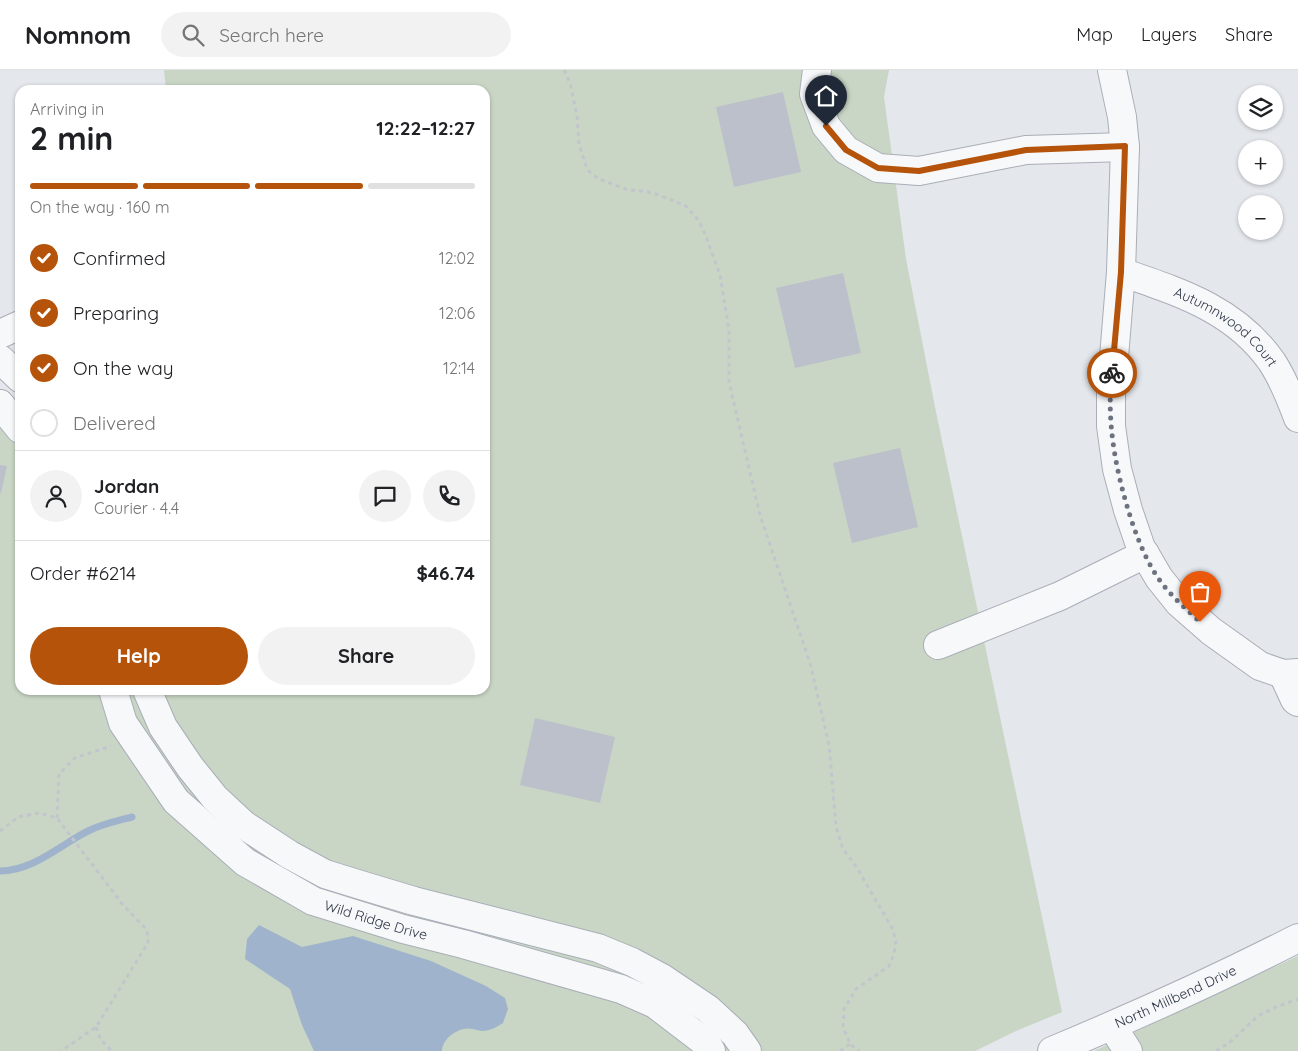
<!DOCTYPE html>
<html lang="en">
<head>
<meta charset="utf-8">
<style>
	:root { --surface:#fff; --page:#f2f2f2; --text:#202124; --muted:#757577; --line:#e0e0e0; --accent:#b45309 }
	body { margin:0; font-family:Quicksand,sans-serif; background:var(--page); color:var(--text); height:100vh; display:flex; flex-direction:column; font-size:19px; white-space:nowrap }
	* { box-sizing:border-box; margin:0 }
	p { font-size:16px; color:var(--muted) }
	.icon { flex:none; width:28px; height:28px; fill:none; stroke:currentColor; stroke-width:2; stroke-linecap:round; stroke-linejoin:round }
	.map { position:relative; flex:1; overflow:hidden }
	.details { position:absolute; left:15px; top:15px; width:475px; height:610px; display:flex; flex-direction:column; background:var(--surface); border-radius:15px; box-shadow:0 1px 4px #0004 }
	.details>* { flex:none }
	.controls { position:absolute; left:1238px; top:15px; display:grid; gap:10px }
	.controls a { display:grid; place-items:center; width:45px; height:45px; border-radius:50%; background:var(--surface); box-shadow:0 1px 4px #0004; font-size:25px }
	.pin { position:absolute; display:grid; place-items:center; width:42px; height:42px; color:#fff; margin:-51px -21px; border-radius:50% 50% 50% 0; rotate:-45deg; box-shadow:0 0 5px #0007 }
	.pin .icon { rotate:45deg }
	.courier { position:absolute; display:grid; place-items:center; width:50px; height:50px; margin:-25px; border:4px solid #b45309; border-radius:50%; background:#fff; color:#222; box-shadow:0 1px 6px #0007 }
	.head em { font-style:normal; font-weight:700 }
	.head div { display:flex; flex-direction:column-reverse }
	.head { display:flex; align-items:center; justify-content:space-between; height:85px; padding:0 15px }
	h1 { font-size:32px; font-weight:700; line-height:38px }
	.bar { display:grid; grid-template-columns:repeat(4,1fr); gap:8px 5px; align-content:center; height:60px; padding:0 15px }
	.bar i { height:6px; border-radius:4px; background:var(--line) }
	.bar .on { background:var(--accent) }
	.bar p { grid-column:span 4 }
	.line { display:flex; align-items:center; gap:12px; padding:0 15px; border-top:1px solid var(--line) }
	.line div { flex:1 }
	.round { display:grid; place-items:center; flex:none; width:52px; height:52px; border-radius:26px; background:var(--page) }
	ol { padding:0 15px; list-style:none }
	li { display:flex; align-items:center; gap:15px; height:55px }
	li p { margin-inline-start:auto }
	li .icon { padding:5px; border-radius:50%; background:var(--accent); color:#fff; stroke-width:4 }
	li:last-child { color:var(--muted) }
	li i { width:28px; height:28px; border:2px solid var(--line); border-radius:50% }
	.primary-button { display:flex; gap:10px; margin-top:auto; padding:10px 15px }
	.primary-button a { flex:1; height:58px; border-radius:30px; background:var(--accent); color:#fff; font-size:20px; font-weight:700; line-height:58px; text-align:center }
	.primary-button a+a { background:var(--page); color:var(--text) }
	header { display:flex; align-items:center; gap:30px; box-sizing:border-box; height:70px; padding:0 25px; background:var(--surface); border-bottom:1px solid var(--line) }
	header strong { font-size:24px }
	nav { display:flex; gap:28px; margin-inline-start:auto; font-size:18px }
	.search { width:350px; height:45px; background:var(--page); display:flex; align-items:center; gap:12px; box-sizing:border-box; padding:0 18px; border-radius:28px; color:var(--muted); font-size:19px }
	.map>svg:first-child { display:block }
	.green { fill:#c9d6c5 }
	.water { fill:#9fb4cc }
	.lines { fill:none; stroke-linecap:round; stroke-linejoin:round }
	.stream { stroke:#9fb4cc; stroke-width:7 }
	.building { fill:#bbc0ca }
	.minor-casing { stroke:#a9aeb7; stroke-width:30 }
	.path { stroke:#c2c5cb; stroke-width:3; stroke-dasharray:4 4; stroke-linecap:butt }
	.minor { stroke:#f7f8fa; stroke-width:28 }
	.done { stroke:#6c737f; stroke-width:5; stroke-dasharray:0 9 }
	.route { stroke:#b45309; stroke-width:6 }
	.labels { text-anchor:middle; dominant-baseline:central; stroke-width:4; stroke-linejoin:round; paint-order:stroke }
	.street-label { font-size:14px; fill:#2b3445; stroke:#f4f6f9 }
</style>
</head>
<body>
<header>
<strong>Nomnom</strong>
<div class="search"><svg class="icon" aria-label="search" viewBox="0 0 24 24"><circle cx="10" cy="10" r="6"/><path d="M15 15l6 6"/></svg>Search here</div>
<nav><a>Map</a><a>Layers</a><a>Share</a></nav>
</header>
<div class="map">
<svg width="1298" height="981" viewBox="0 0 1298 981">
	<rect width="100%" height="100%" fill="#e4e7ec"/>
	<!-- green -->
	<path class="green" d="M 164,0 L 889,0 L 884,27 L 906,189 L 936,342 L 1062,942 L 1016,961 L 975,981 L 0,981 L 0,354 L 20,357 L 20,620 L 485,620 L 485,20 L 166,20 Z
		M 1298,886 L 1298,981 L 1094,981 Z"/>
	<!-- water -->
	<path class="water" d="M 259,855 L 302,877 L 353,866 L 431,891 L 486,916 L 505,928 L 508,939 L 503,953 C 497,957 491,960 484,961 C 478,961 470,957 464,959 C 453,961 442,971 442,981 L 314,981 L 302,955 L 290,919 L 245,889 L 247,869 Z"/>
	<g class="lines">
		<!-- stream -->
		<path class="stream" d="M 0,801 C 33,801 60,775 88,761 C 102,754 117,751 132,747"/>
	</g>
	<!-- building -->
	<path class="building" d="M 783,22 L 801,102 L 734,117 L 716,37 Z
		M 843,203 L 861,283 L 795,298 L 776,218 Z
		M 900,378 L 918,457 L 852,473 L 833,393 Z
		M 0,395 L 7,396 L 1,423 L 0,423 Z
		M 485,567 L 491,576 L 485,580 Z
		M 535,648 L 615,667 L 600,733 L 520,715 Z"/>
	<g class="lines">
		<defs>
			<g id="minor">
				<path d="M 817,0 L 814,24 L 826,56 L 846,80 L 878,98 L 919,101 L 1026,80 L 1125,77"/>
				<path d="M 1112,0 L 1122,47 L 1125,77 L 1121,202 L 1114,287 L 1111,318 L 1111,356 L 1117,399 L 1128,440 L 1141,478 L 1145,484 L 1159,508 L 1179,533 L 1211,561 L 1260,596 L 1283,604 L 1298,603"/>
				<path id="s1" d="M 1121,202 C 1179,222 1235,239 1272,292 C 1283,309 1291,329 1298,348"/>
				<path d="M 0,264 L 20,255"/>
				<path d="M 0,289 L 20,308"/>
				<path d="M 0,334 L 20,359"/>
				<path d="M 938,575 L 1060,526 L 1145,484"/>
				<path d="M 1283,604 L 1295,630 L 1298,632"/>
				<path id="s2" d="M 113,620 L 123,653 L 176,731 L 245,792 L 313,831 L 403,859 L 463,874 L 621,919 L 655,934 L 706,973 L 711,981"/>
				<path d="M 147,620 L 163,657 L 190,697 L 215,728 L 244,755 L 290,785 L 325,804 L 364,816 L 414,831 L 598,878 L 632,892 L 662,908 L 708,939 L 735,964 L 747,981"/>
				<path d="M 1112,956 L 1128,981"/>
				<path id="s3" d="M 1052,981 C 1136,946 1218,909 1298,868"/>
			</g>
		</defs>
		<!-- minor casing -->
		<use href="#minor" class="minor-casing"/>
		<!-- path -->
		<path class="path" d="M 564,0 L 570,13 L 577,46 L 579,74 L 587,99 L 593,105 L 602,110 L 628,120 L 644,121 L 659,125 L 686,136 L 699,151 L 707,169 L 720,205 L 729,260 L 729,312 L 760,445 L 810,593 L 829,675 L 836,757 L 843,779 L 856,796 L 892,858 L 896,871 L 894,884 L 889,896 L 856,919 L 844,939 L 843,957 L 850,974 L 859,981
			M 57,748 L 59,704 L 75,688 L 111,676
			M 0,761 L 18,747 L 39,743 L 57,748 L 123,835 L 147,860 L 148,873 L 96,957 L 61,981
			M 96,957 L 101,970 L 112,981
			M 840,981 L 850,974
			M 1216,981 L 1229,973 L 1258,946 L 1276,937 L 1298,929"/>
		<!-- minor -->
		<use href="#minor" class="minor"/>
	</g>
	<g class="lines">
		<!-- done -->
		<path class="done" d="M 1112,303 C 1106,352 1116,402 1131,449 C 1138,470 1146,490 1158,508 C 1170,525 1185,538 1200,552"/>
		<!-- route -->
		<path class="route" d="M 826,56 L 846,80 L 878,98 L 919,101 L 1026,80 L 1125,76 L 1121,202 L 1112,303"/>
	</g>
	<g class="labels">
		<!-- street labels -->
		<g class="street-label">
			<text stroke="none"><textPath href="#s1" startOffset="120">Autumnwood Court</textPath></text>
			<text stroke="none"><textPath href="#s2" startOffset="365">Wild Ridge Drive</textPath></text>
			<text stroke="none"><textPath href="#s3" startOffset="135">North Millbend Drive</textPath></text>
		</g>
	</g>
</svg>
<div class="controls">
<a><svg class="icon" aria-label="layers" viewBox="0 0 24 24"><path d="M12 4l9 5-9 5-9-5zM3 14l9 5 9-5"/></svg></a>
<a>+</a>
<a>−</a>
</div>
<div class="pin" style="left:1200px;top:552px;background:#ea580c"><svg class="icon" aria-label="bag" viewBox="0 0 24 24"><path d="M5 8h14l-1 12H6zM9 8a3 3 0 0 1 6 0"/></svg></div>
<div class="pin" style="left:826px;top:56px;background:#1f2937"><svg class="icon" aria-label="home" viewBox="0 0 24 24"><path d="M3 11l9-7 9 7M6 9v11h12V9"/></svg></div>
<div class="courier" style="left:1112px;top:303px"><svg class="icon" aria-label="bike" viewBox="0 0 24 24"><circle cx="6" cy="16" r="4"/><circle cx="18" cy="16" r="4"/><path d="M6 16l4-8h5l3 8M10 8l3 8H6M13 5h3"/></svg></div>
<section class="details">
<div class="head"><div><h1>2 min</h1><p>Arriving in</p></div><em>12:22–12:27</em></div>
<div class="bar"><i class="on"></i><i class="on"></i><i class="on"></i><i></i><p>On the way · 160 m</p></div>
<ol>
<li><svg class="icon" aria-label="check" viewBox="0 0 24 24"><path d="M5 12l5 5 9-10"/></svg>Confirmed<p>12:02</p></li>
<li><svg class="icon" aria-label="check" viewBox="0 0 24 24"><path d="M5 12l5 5 9-10"/></svg>Preparing<p>12:06</p></li>
<li><svg class="icon" aria-label="check" viewBox="0 0 24 24"><path d="M5 12l5 5 9-10"/></svg>On the way<p>12:14</p></li>
<li><i></i>Delivered</li>
</ol>
<div class="line" style="height:90px"><a class="round"><svg class="icon" aria-label="person" viewBox="0 0 24 24"><circle cx="12" cy="8" r="4"/><path d="M4 21q1-7 8-7t8 7"/></svg></a><div><b>Jordan</b><p>Courier · 4.4</p></div><a class="round"><svg class="icon" aria-label="chat" viewBox="0 0 24 24"><path d="M4 5h16v11H9l-5 4z"/></svg></a><a class="round"><svg class="icon" aria-label="phone" viewBox="0 0 24 24"><path d="M5 4h4l2 5-3 2q2 4 5 5l2-3 5 2v4C11 20 4 13 5 4z"/></svg></a></div>
<div class="line" style="height:65px"><div>Order #6214</div><b>$46.74</b></div>
<div class="primary-button"><a>Help</a><a>Share</a></div>
</section>
</div>
</body>
</html>
